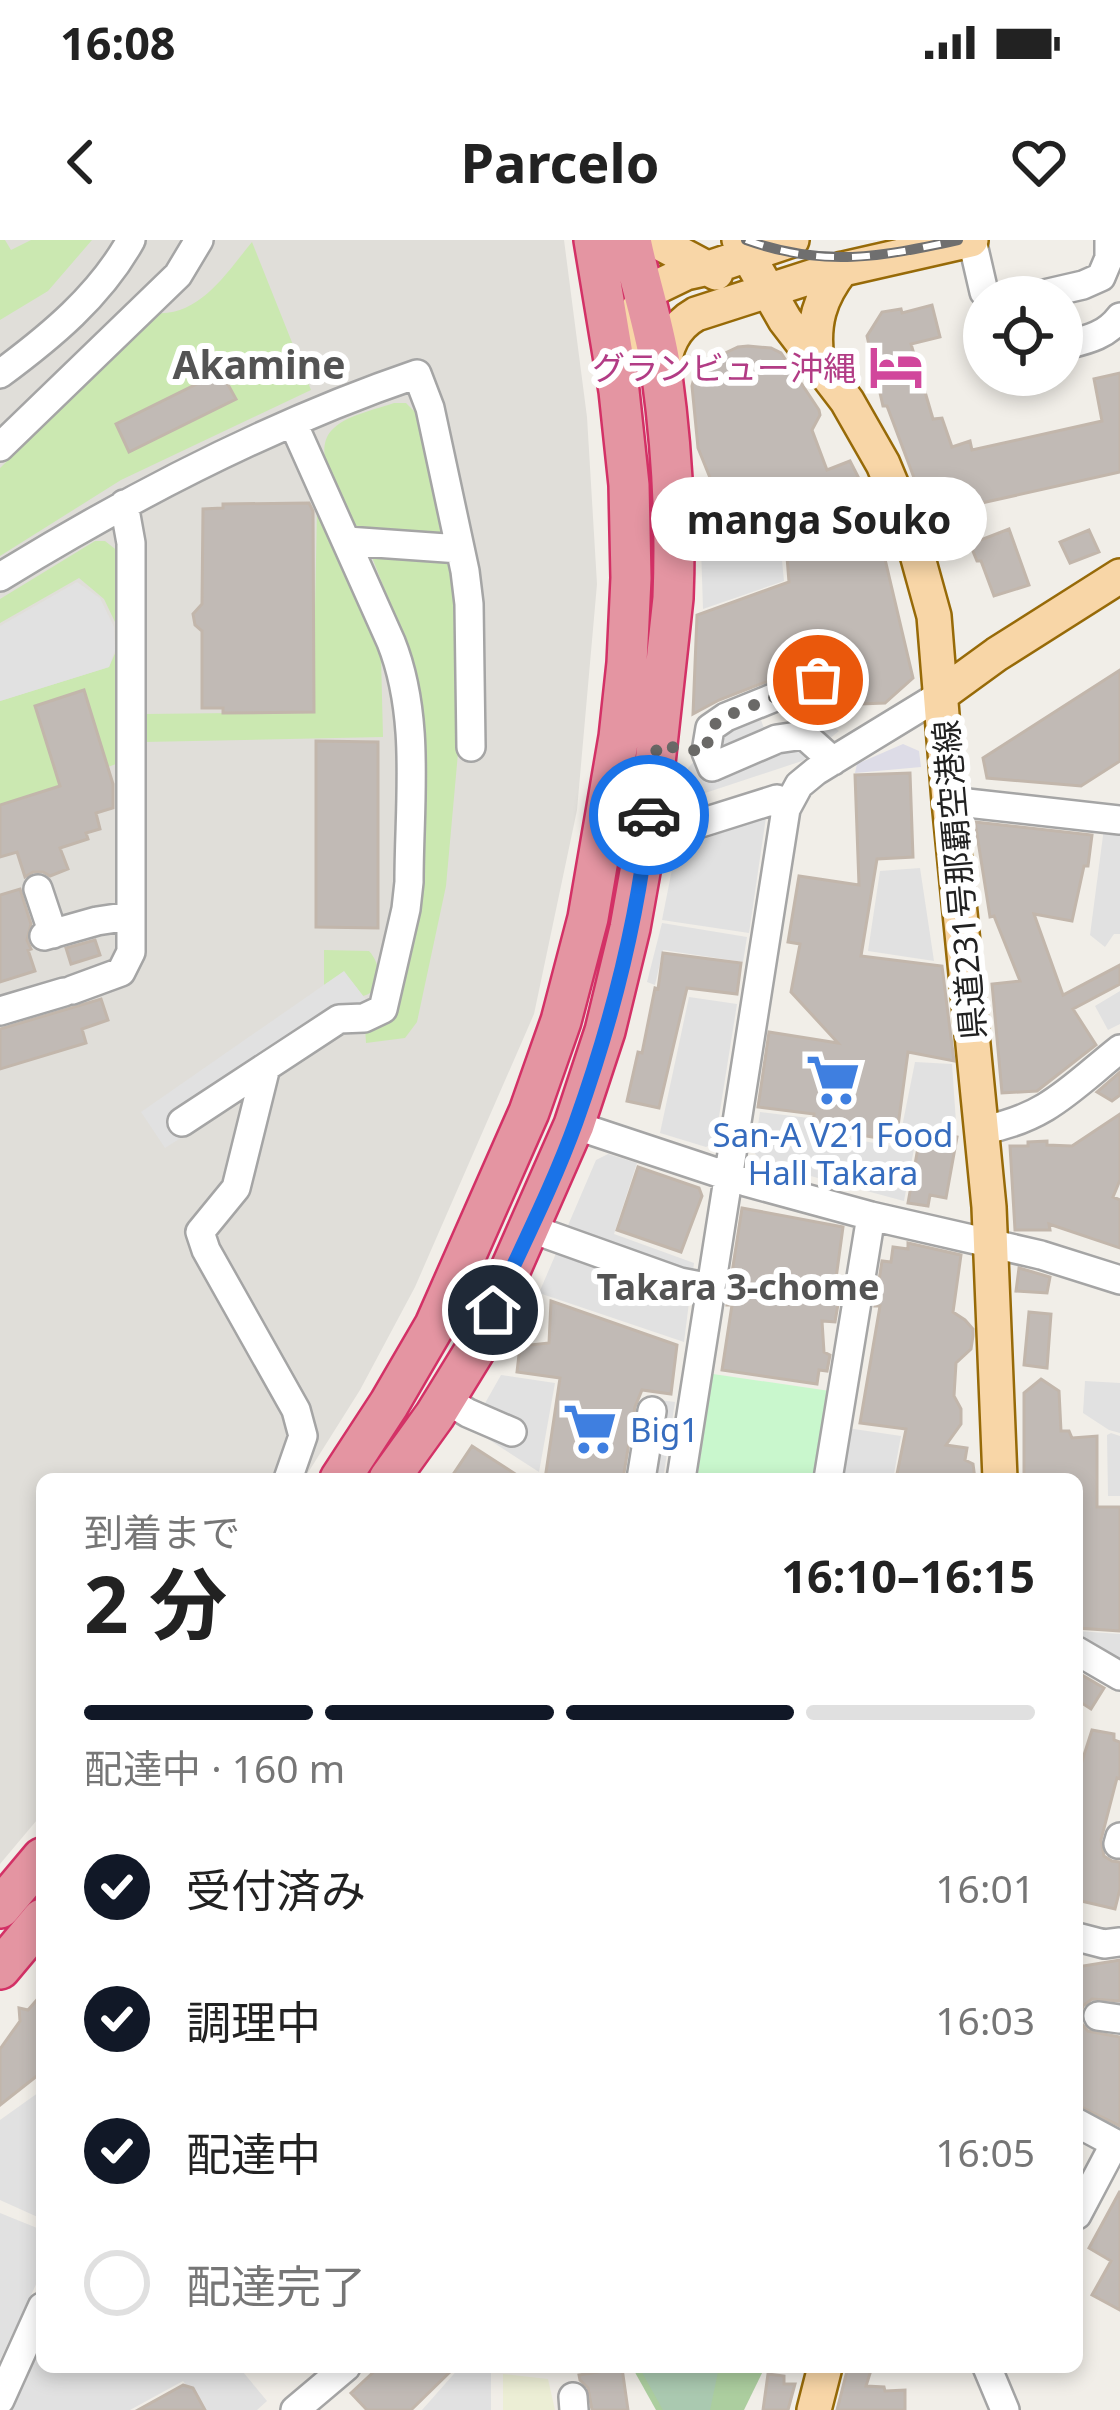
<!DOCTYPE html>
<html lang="ja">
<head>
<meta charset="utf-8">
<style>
	:root { --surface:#fff; --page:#f2f2f2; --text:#222; --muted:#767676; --line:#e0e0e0; --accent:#111827 }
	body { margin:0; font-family:"Noto Sans","Noto Sans JP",sans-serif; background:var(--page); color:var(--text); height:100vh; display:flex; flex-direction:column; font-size:45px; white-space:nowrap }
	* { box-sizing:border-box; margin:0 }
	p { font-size:39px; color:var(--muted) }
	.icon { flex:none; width:66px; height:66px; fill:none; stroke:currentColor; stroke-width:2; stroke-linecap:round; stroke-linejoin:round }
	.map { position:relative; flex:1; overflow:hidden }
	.details { position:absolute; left:36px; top:1233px; width:1047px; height:900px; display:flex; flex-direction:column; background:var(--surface); border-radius:18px; box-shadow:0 6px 18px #0003 }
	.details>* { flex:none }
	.tools { position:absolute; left:963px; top:36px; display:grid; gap:24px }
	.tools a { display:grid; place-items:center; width:120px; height:120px; border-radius:50%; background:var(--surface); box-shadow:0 6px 18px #0003; font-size:60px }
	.pin { position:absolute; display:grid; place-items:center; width:102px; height:102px; color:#fff; margin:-51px; border:6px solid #fff; border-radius:50%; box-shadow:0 3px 12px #0007 }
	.courier { position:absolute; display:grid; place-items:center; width:120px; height:120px; margin:-60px; border:9px solid #1a73e8; border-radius:50%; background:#fff; color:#222; box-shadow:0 3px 15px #0007 }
	.bubble { position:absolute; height:84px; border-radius:42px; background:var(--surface); box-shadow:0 6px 18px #0003; font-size:39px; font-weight:700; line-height:84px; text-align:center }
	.headline em { font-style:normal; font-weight:700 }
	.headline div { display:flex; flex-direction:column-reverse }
	.headline { display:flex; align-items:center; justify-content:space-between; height:204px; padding:0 48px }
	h1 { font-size:78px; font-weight:700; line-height:90px }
	.bar { display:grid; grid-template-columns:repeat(4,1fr); gap:18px 12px; align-content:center; height:144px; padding:0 48px }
	.bar i { height:15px; border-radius:9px; background:var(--line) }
	.bar .on { background:var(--accent) }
	.bar p { grid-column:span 4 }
	ol { padding:0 48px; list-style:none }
	li { display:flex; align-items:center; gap:36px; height:132px }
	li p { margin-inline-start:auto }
	li .icon { padding:12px; border-radius:50%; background:var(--accent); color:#fff; stroke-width:4 }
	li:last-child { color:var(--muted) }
	li i { width:66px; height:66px; border:6px solid var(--line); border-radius:50% }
	.status { display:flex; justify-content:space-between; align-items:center; height:84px; padding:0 60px; background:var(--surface); direction:ltr }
	.status svg { height:33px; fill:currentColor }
	header { display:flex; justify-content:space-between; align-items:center; height:156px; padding:0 48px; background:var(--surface); font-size:54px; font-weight:700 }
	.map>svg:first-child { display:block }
	.airport { fill:#e0ded9 }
	.farmland { fill:#eceed5 }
	.grass { fill:#cbe8b1 }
	.forest { fill:#acce9f }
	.cemetery { fill:#aac9b0 }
	.park { fill:#c9f7cd }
	.parking { fill:#e1e1e1 }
	.plaza { fill:#dddce7 }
	.building { fill:#c1bab5; stroke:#c2b6ab; stroke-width:3 }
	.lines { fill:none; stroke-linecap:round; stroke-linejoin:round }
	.minor-casing { stroke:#a5a5a5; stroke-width:32 }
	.major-casing { stroke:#976a08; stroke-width:38 }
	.highway-casing { stroke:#d33166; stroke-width:44 }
	.minor { stroke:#fff; stroke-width:27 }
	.major { stroke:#f8d6a7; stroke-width:33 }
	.highway { stroke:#e495a2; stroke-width:39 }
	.rail-casing { stroke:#6f6f6f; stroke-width:10 }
	.rail { stroke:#fff; stroke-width:6; stroke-dasharray:18; stroke-linecap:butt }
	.done { stroke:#6a6967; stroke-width:12; stroke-dasharray:0 21.6 }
	.route { stroke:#1a73e8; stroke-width:15 }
	.labels { text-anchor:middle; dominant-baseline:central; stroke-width:12; stroke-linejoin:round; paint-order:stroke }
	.hotel-label { font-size:33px; fill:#b23c85; stroke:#fff; text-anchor:end }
	.street-label { font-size:33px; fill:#212121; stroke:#fff }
	.shop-label { font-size:33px; fill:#366cbe; stroke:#fff }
	.neighbourhood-label { font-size:36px; font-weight:bold; fill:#545454; stroke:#fff }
	.quarter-label { font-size:39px; font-weight:bold; fill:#545454; stroke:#fff }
</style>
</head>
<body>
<div class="status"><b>16:08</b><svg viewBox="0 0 49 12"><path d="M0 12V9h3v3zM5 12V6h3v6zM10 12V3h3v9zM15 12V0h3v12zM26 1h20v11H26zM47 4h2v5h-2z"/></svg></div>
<header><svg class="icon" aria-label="back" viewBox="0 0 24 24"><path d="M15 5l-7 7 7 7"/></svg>Parcelo<svg class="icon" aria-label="heart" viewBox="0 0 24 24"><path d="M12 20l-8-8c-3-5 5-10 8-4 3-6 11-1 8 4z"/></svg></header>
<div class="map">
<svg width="1120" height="2170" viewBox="0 0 1120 2170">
	<rect width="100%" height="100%" fill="#f1eee8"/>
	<!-- airport -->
	<path class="airport" d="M 0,0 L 564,0 L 587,177 L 597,344 L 577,570 L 534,774 L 415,1047 L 360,1150 L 304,1239 L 42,1239 L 42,1574 L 0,1624 Z"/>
	<!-- farmland -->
	<path class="farmland" d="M 503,2134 L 548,2139 L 555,2170 L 503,2170 Z"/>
	<!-- grass -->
	<path class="grass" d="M 0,0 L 5,0 L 11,10 L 31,0 L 92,0 L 48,51 L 0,80 Z
		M 252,2 L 311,150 L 121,240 L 0,316 L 0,228 L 157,73 C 200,76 228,31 252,2 Z
		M 394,163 L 406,163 L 420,177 L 435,247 L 441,295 L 356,289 C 344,265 310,215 331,191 C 345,175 375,170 394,163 Z
		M 317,269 L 381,417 L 383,497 L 143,502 L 144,474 L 313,472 Z
		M 95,301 L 105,301 L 119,312 L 119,380 L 115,382 L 104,359 L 79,338 L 0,383 L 0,359 Z
		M 370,312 L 447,317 L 454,346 L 459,404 L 458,513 L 446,646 L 417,782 L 405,798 L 366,803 L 365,787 L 382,784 L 396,778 L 417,680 L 422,606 L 423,471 L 411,417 Z
		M 117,409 L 116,524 L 108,527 L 84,451 L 36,465 L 71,543 L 0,565 L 0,461 L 109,427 Z
		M 324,710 L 369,711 C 382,725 384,751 363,756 L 344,732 L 324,745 Z"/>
	<!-- forest -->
	<path class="forest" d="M 632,2127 L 765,2127 L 744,2170 L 656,2170 Z"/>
	<!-- cemetery -->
	<path class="cemetery" d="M 639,2127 L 719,2127 L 710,2170 L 663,2170 Z"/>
	<!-- park -->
	<path class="park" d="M 713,1134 L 830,1151 L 816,1239 L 697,1239 Z"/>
	<!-- parking -->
	<path class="parking" d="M 775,250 L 784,341 L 703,369 L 700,276 Z
		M 77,342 L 100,358 L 114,387 L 115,410 L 109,427 L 0,461 L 0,386 Z
		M 820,477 L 839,491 L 802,521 L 684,560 L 688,528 L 720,494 L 761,480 L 766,494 L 813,489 Z
		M 766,577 L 749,693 L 662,680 L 676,609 Z
		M 1104,588 L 1120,590 L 1120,694 L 1114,694 L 1105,707 L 1090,695 Z
		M 920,628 L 934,721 L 868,711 L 880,631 Z
		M 662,683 L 747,697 L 743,722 L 663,710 L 655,745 L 647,742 Z
		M 344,731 L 367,761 L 339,797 L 165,908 L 141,872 Z
		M 1120,751 L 1120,784 L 1108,790 L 1095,766 Z
		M 689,757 L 737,764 L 715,902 L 706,907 L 660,893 Z
		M 915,822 L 952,824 L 957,897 L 918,888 L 904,961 L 762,923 L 754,912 L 760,872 L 809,878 L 810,892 L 898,907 Z
		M 608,914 L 637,923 L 614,994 L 694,1023 L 684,1102 L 539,1053 L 596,920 Z
		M 501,1135 L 555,1143 L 539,1232 L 471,1188 Z
		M 1085,1141 L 1120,1143 L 1120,1193 L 1109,1190 L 1083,1173 Z
		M 644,1158 L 675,1162 L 663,1239 L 632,1239 Z
		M 847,1188 L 901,1196 L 893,1239 L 839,1239 Z
		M 1111,1193 L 1120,1196 L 1120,1256 L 1108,1256 L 1107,1195 Z
		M 1077,1391 L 1120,1394 L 1120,1426 L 1077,1403 Z
		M 42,1850 L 42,1979 L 0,1960 L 0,1880 Z
		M 0,1973 L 42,1990 L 42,2032 L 0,2120 Z
		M 42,2094 L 42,2127 L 239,2127 L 267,2161 L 257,2170 L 206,2170 L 183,2141 L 130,2170 L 12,2170 Z
		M 460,2127 L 491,2127 L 491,2170 L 422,2170 Z"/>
	<!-- plaza -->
	<path class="plaza" d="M 903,504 L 919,511 L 921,527 L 855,533 L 857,524 Z"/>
	<!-- building -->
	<path class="building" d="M 932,65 L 940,97 L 911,104 L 933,179 L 942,178 L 952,207 L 970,201 L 972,210 L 1102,181 L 1094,139 L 1120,133 L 1120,232 L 928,275 L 887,166 L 883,166 L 867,96 L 882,72 L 901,69 L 902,73 Z
		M 748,106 L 771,108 L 781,113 L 819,170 L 820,175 L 812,190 L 827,230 L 850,221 L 872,264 L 913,438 L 885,463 L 835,465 L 832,450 L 834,434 L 827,425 L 818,422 L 719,460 L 693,474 L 697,375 L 789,342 L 781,243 L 721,265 L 698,208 L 692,146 L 695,134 L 719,116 L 738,107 Z
		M 221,132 L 236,159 L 129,212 L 116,184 Z
		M 309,263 L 313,271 L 314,472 L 223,473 L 223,468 L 202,468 L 202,391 L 195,385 L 193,374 L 202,364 L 203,269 L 223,268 L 223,264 Z
		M 1009,289 L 1029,345 L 994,356 L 981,321 L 977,321 L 970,304 Z
		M 1089,290 L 1099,312 L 1070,323 L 1060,302 Z
		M 1120,430 L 1120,521 L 1081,546 L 987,538 L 983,518 Z
		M 84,450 L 113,544 L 113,568 L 96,573 L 100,589 L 86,593 L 88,599 L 60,608 L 68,629 L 50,636 L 43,632 L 33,632 L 25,637 L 17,612 L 0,617 L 0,565 L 60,546 L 35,466 Z
		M 316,501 L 378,502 L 378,688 L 316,687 Z
		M 910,533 L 913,617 L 877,619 L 861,716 L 942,726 L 954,821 L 908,812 L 896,901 L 813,887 L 814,874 L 758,867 L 769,792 L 838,803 L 791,752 L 800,704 L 788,702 L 799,636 L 859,645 L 855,535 Z
		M 975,582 L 1092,595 L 1088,626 L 1084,626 L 1072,681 L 1034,674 L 1063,755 L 1120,725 L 1120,744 L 1073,769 L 1096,805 L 1037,851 L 1002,853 L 992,744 L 1020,741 L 994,676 L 990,677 Z
		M 20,649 L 31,684 L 27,700 L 31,709 L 28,710 L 35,731 L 0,742 L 0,655 Z
		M 95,700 L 100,715 L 71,724 L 66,708 Z
		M 663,713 L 741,723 L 737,754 L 687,748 L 659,868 L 627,861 L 638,812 L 642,813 L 655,748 L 658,749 Z
		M 101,759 L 108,780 L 82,789 L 86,803 L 0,829 L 0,789 Z
		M 1120,832 L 1120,855 L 1112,861 L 1097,852 Z
		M 1120,874 L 1120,940 L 1113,957 L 1120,960 L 1120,1008 L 1049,984 L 1050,990 L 1015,990 L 1010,906 L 1028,906 L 1028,902 L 1047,901 L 1047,905 L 1072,906 Z
		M 921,891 L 957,897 L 946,958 L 930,955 L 928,966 L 908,963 Z
		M 638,927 L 699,948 L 702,956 L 681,1012 L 617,990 Z
		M 742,968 L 843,987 L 835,1046 L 841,1047 L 835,1082 L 822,1081 L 824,1112 L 830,1115 L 827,1131 L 819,1130 L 817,1144 L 722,1130 L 732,1065 L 727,1065 Z
		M 908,1003 L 961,1015 L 953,1072 L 965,1080 L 973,1089 L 973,1096 L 971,1109 L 956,1123 L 954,1156 L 961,1169 L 961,1184 L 946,1205 L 967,1208 L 965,1220 L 973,1224 L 975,1239 L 896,1239 L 906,1189 L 860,1183 L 880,1066 L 875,1066 L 882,1021 L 891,1022 L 893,1007 L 908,1009 Z
		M 1019,1028 L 1050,1037 L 1047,1053 L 1016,1051 Z
		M 551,1061 L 677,1105 L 671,1154 L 642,1150 L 635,1167 L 623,1239 L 545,1239 L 560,1138 L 517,1132 L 520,1106 L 549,1103 Z
		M 1029,1072 L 1051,1074 L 1047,1128 L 1024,1125 Z
		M 1041,1139 L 1059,1151 L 1061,1191 L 1069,1191 L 1072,1198 L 1097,1196 L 1097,1267 L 1120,1267 L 1120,1391 L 1077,1388 L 1077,1239 L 1024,1237 L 1024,1153 Z
		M 472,1206 L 523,1239 L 450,1239 Z
		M 1082,1435 L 1104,1448 L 1091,1469 L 1077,1460 L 1077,1442 Z
		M 1092,1490 L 1114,1494 L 1114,1500 L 1120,1502 L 1120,1539 L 1117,1538 L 1101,1600 L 1104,1616 L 1112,1621 L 1120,1622 L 1120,1649 L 1115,1669 L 1077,1660 L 1077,1537 Z
		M 1120,1720 L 1120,1761 L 1092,1759 L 1083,1766 L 1080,1775 L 1082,1784 L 1088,1791 L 1120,1797 L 1120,1886 L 1077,1865 L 1077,1727 Z
		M 42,1754 L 42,1832 L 0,1865 L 0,1809 L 20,1781 L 19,1768 L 28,1770 Z
		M 1120,1951 L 1120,2070 L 1092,2055 L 1111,2021 L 1089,2008 Z
		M 379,2127 L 455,2127 L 411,2170 L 367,2170 L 351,2153 Z
		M 848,2127 L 872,2127 L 866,2146 L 884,2147 L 885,2151 L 905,2150 L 905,2170 L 837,2170 Z
		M 622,2128 L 628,2170 L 592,2170 L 588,2148 L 580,2140 L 579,2135 Z
		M 768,2134 L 784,2136 L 784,2144 L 795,2144 L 788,2170 L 763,2170 Z
		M 183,2145 L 193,2148 L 205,2170 L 138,2170 Z"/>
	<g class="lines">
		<defs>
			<path id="minor" d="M 972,0 L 984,52
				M 1031,57 L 1083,45 L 1101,37 L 1109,18 L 1109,1
				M 1062,106 C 1085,100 1105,97 1120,77
				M 0,134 C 50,97 100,56 131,0
				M 0,207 L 178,35 L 199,0
				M 347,301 L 460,309
				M 0,337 C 132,256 270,184 417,134 L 430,168 L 465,331 L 469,364 L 471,507
				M 817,440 L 726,477 L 710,488 L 706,512 L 712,527 L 777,499 L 804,495 L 833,521
				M 949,561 L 1120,580
				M 669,593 L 777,559
				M 38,649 L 53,694
				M 44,696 L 97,681 L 130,676
				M 72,750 L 121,732 L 131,712 L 131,303 L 124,264
				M 0,771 L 64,752
				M 266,827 L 236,948 L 200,992 L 206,1010 L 296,1170 L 303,1196 L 288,1239
				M 182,882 L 339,779 L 364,778 L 383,769 L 406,669 L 409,642 C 409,563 421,477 391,402 L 293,183
				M 574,885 L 746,942 L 871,976 L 1041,1015 L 1120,1040
				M 983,890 C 1047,878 1071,848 1120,809
				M 529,988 L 680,1042 L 711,1048
				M 445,1159 L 468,1173 L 512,1192
				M 641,1239 L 652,1171
				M 681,1239 L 786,569 L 799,545 L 816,531 L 942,454
				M 828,1239 L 871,976
				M 1077,1411 L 1120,1436
				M 1118,1604 L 1120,1597
				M 1077,1697 L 1104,1704 L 1120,1702
				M 1098,1776 L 1120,1779
				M 1077,1883 L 1120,1906
				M 1077,1975 L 1115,1903
				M 987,2127 L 1005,2170
				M 573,2157 L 574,2170
				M 0,2160 L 42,2067
				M 295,2170 L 346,2127"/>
			<path id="major" d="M 654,0 L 716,33
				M 739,0 L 785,80 L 847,161 L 883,224 L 910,289 L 934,376 L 949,561 L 989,967 L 1000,1239
				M 817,120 C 812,84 819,58 842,29
				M 662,132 C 666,107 673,87 696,74 L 817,35 L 971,0
				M 617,135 L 638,69 L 655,48 L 686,33 L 709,28 L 792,0
				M 942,454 L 997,414 L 1120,336
				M 814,2170 L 825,2127"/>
			<path id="highway" d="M 340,1239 L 389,1164 L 435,1085 L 529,872 L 561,781 L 588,678 L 619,497 L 627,423 L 631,338 L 629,245 L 619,151 L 594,0
				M 389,1239 L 435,1175 L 475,1110 L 574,885 L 605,791 L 630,688 L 648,587 L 673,358 C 676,284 672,209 662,136 C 656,90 640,45 631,0
				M 0,1668 L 42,1618
				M 0,1729 L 42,1679"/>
		</defs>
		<!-- minor casing -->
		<use href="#minor" class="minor-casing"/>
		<!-- major casing -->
		<use href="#major" class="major-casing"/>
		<!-- highway casing -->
		<use href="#highway" class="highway-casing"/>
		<!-- minor -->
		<use href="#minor" class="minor"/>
		<!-- major -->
		<use href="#major" class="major"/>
		<!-- highway -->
		<use href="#highway" class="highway"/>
		<defs>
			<path id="rail" d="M 746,0 C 825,28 880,17 958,0"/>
		</defs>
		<!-- rail casing -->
		<use href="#rail" class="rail-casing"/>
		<!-- rail -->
		<use href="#rail" class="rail"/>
	</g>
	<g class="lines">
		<!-- done -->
		<path class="done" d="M 649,575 L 657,505 L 706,512 L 710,488 L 726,476 L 818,440"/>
		<!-- route -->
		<path class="route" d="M 493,1070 C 521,1008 553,946 576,882 C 611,784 638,679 649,575"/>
	</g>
	<!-- icons -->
	<defs>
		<symbol id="hotel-bare" viewBox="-9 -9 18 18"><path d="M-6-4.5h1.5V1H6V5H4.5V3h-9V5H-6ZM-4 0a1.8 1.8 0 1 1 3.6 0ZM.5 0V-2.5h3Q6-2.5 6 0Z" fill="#d1479c" stroke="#fff" stroke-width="2.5" paint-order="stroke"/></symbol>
		<symbol id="supermarket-bare" viewBox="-9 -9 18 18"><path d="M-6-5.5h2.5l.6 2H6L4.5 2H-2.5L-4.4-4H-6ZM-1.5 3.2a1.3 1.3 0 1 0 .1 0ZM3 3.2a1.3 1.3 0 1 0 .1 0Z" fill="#3f7fe0" stroke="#fff" stroke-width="2.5" paint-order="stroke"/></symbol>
	</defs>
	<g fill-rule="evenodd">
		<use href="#hotel-bare" x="858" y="89" width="76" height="76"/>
		<use href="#supermarket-bare" x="795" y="802" width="76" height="76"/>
		<use href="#supermarket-bare" x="552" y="1151" width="76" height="76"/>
	</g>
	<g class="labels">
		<!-- hotel labels -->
		<g class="hotel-label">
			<text x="856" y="127">グランビュー沖縄</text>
		</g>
		<!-- street labels -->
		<g class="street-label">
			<text transform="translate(959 640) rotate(-95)">県道231号那覇空港線</text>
		</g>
		<!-- shop labels -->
		<g class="shop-label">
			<text x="833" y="894">San-A V21 Food<tspan x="833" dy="38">Hall Takara</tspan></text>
			<text x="630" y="1189" text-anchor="start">Big1</text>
		</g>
		<!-- neighbourhood labels -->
		<g class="neighbourhood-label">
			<text x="738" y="1046">Takara 3-chome</text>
		</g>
		<!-- quarter labels -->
		<g class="quarter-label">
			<text x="259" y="123">Akamine</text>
		</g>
	</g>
</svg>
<div class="tools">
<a><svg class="icon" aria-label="locate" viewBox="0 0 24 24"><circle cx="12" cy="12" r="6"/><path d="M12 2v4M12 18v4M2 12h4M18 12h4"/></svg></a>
</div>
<div class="pin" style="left:818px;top:440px;background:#ea580c"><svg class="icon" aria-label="bag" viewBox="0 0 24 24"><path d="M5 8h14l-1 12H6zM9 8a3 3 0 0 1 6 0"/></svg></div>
<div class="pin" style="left:493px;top:1070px;background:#1f2937"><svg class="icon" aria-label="home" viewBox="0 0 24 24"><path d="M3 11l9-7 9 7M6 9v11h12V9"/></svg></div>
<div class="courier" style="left:649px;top:575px"><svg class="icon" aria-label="car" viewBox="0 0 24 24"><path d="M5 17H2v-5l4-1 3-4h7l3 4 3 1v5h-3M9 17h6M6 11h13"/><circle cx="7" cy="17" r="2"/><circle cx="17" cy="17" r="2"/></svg></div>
<div class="bubble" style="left:651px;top:237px;width:336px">manga Souko</div>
<section class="details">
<div class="headline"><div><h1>2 分</h1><p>到着まで</p></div><em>16:10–16:15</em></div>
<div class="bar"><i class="on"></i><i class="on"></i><i class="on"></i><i></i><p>配達中 · 160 m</p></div>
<ol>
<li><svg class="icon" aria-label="check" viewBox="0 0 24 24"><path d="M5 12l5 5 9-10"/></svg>受付済み<p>16:01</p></li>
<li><svg class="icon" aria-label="check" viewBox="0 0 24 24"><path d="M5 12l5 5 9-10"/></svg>調理中<p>16:03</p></li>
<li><svg class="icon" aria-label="check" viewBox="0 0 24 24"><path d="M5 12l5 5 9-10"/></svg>配達中<p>16:05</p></li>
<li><i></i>配達完了</li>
</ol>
</section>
</div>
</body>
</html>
